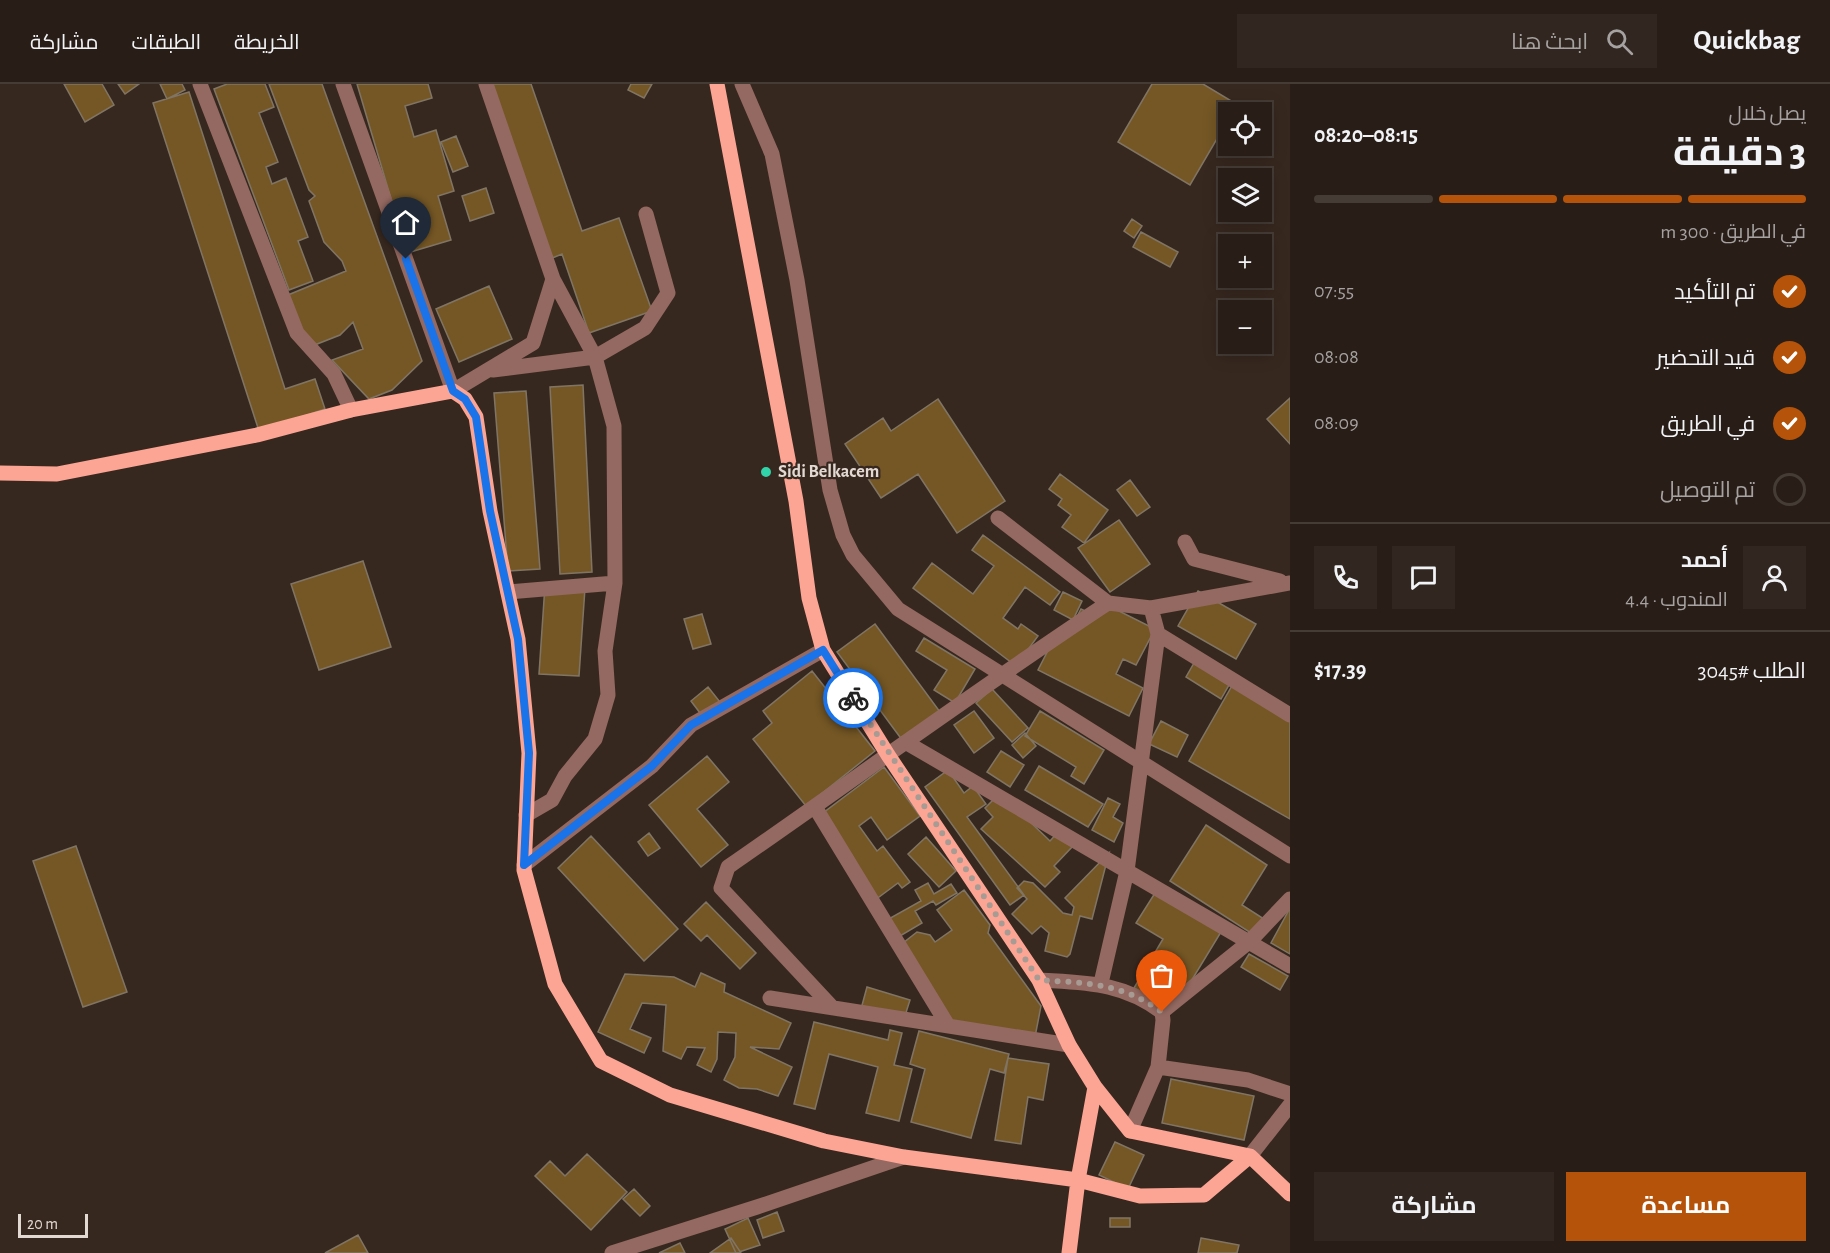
<!DOCTYPE html>
<html lang="ar">
<head>
<meta charset="utf-8">
<style>
	:root { --surface:#291e17; --page:#312720; --text:#f1f3f6; --muted:#a5a2a1; --line:#453c36; --accent:#b45309 }
	body { margin:0; font-family:"Alegreya Sans",Cairo,sans-serif; background:var(--page); color:var(--text); direction:rtl; height:100vh; display:flex; flex-direction:column; font-size:22px; white-space:nowrap }
	* { box-sizing:border-box; margin:0 }
	p { font-size:20px; color:var(--muted) }
	.icon { flex:none; width:33px; height:33px; fill:none; stroke:currentColor; stroke-width:2; stroke-linecap:round; stroke-linejoin:round }
	.map { position:relative; flex:1; overflow:hidden; direction:ltr }
	.side { display:flex; flex-direction:column; background:var(--surface); width:540px }
	.side>* { flex:none }
	.tools { position:absolute; left:1218px; top:18px; display:grid; gap:12px }
	.tools a { display:grid; place-items:center; width:54px; height:54px; border-radius:0px; background:var(--surface); box-shadow:0 3px 15px #0003,0 0 0 2px var(--line); font-size:30px }
	.scale { position:absolute; left:18px; bottom:15px; width:70px; box-sizing:border-box; padding-left:6px; border:3px solid #e3d9d3; border-top:0; font-size:16px; line-height:21px; white-space:nowrap; color:#e3d9d3; -webkit-text-stroke:4px #37281f; paint-order:stroke }
	.pin { position:absolute; display:grid; place-items:center; width:51px; height:51px; color:#fff; margin:-62px -26px; border-radius:50% 50% 50% 0; rotate:-45deg; box-shadow:0 0 6px #0007 }
	.pin .icon { rotate:45deg }
	.courier { position:absolute; display:grid; place-items:center; width:60px; height:60px; margin:-30px; border:4px solid #1a73e8; border-radius:50%; background:#fff; color:#222; box-shadow:0 2px 8px #0007 }
	.overview em { font-style:normal; font-weight:700 }
	.overview div { display:flex; flex-direction:column-reverse }
	.overview { display:flex; align-items:center; justify-content:space-between; height:102px; padding:0 24px }
	h1 { font-size:39px; font-weight:700; line-height:45px }
	.bar { display:grid; grid-template-columns:repeat(4,1fr); gap:9px 6px; align-content:center; height:72px; padding:0 24px }
	.bar i { height:8px; border-radius:4px; background:var(--line) }
	.bar .current { background:var(--accent) }
	.bar p { grid-column:span 4 }
	.line { display:flex; align-items:center; gap:15px; padding:0 24px; border-top:2px solid var(--line) }
	.line div { flex:1 }
	.round { display:grid; place-items:center; flex:none; width:63px; height:63px; border-radius:0px; background:var(--page) }
	ol { padding:0 24px; list-style:none }
	li { display:flex; align-items:center; gap:18px; height:66px }
	li p { margin-inline-start:auto }
	li .icon { padding:6px; border-radius:50%; background:var(--accent); color:#fff; stroke-width:4 }
	li:last-child { color:var(--muted) }
	li i { width:33px; height:33px; border:3px solid var(--line); border-radius:50% }
	.cta { display:flex; gap:12px; margin-top:auto; padding:12px 24px }
	.cta a { flex:1; height:69px; border-radius:0px; background:var(--accent); color:#fff; font-size:24px; font-weight:700; line-height:69px; text-align:center }
	.cta a+a { background:var(--page); color:var(--text) }
	header { display:flex; align-items:center; gap:36px; box-sizing:border-box; height:84px; padding:0 30px; background:var(--surface); border-bottom:2px solid var(--line) }
	header strong { font-size:28px }
	nav { display:flex; gap:33px; margin-inline-start:auto; font-size:21px }
	.search { width:420px; height:54px; background:var(--page); display:flex; align-items:center; gap:15px; box-sizing:border-box; padding:0 21px; border-radius:0px; color:var(--muted); font-size:22px }
	main { display:flex; flex:1; min-height:0 }
	.map>svg:first-child { display:block }
	.building { fill:#755725; stroke:#807565; stroke-width:1.5 }
	.lines { fill:none; stroke-linecap:round; stroke-linejoin:round }
	.minor { stroke:#946961; stroke-width:15 }
	.major { stroke:#fda594; stroke-width:15 }
	.done { stroke:#a79b94; stroke-width:6; stroke-dasharray:0 10.8 }
	.route { stroke:#1a73e8; stroke-width:8 }
	.poi-dot { fill:#31d4a9; stroke:#37281f; stroke-width:2 }
	.labels { text-anchor:middle; dominant-baseline:central; stroke-width:4.5; stroke-linejoin:round; paint-order:stroke }
	.poi-label { font-size:18px; font-weight:bold; fill:#e3d9d3; stroke:#37281f; text-anchor:start }
</style>
</head>
<body>
<header>
<strong>Quickbag</strong>
<div class="search"><svg class="icon" aria-label="search" viewBox="0 0 24 24"><circle cx="10" cy="10" r="6"/><path d="M15 15l6 6"/></svg>ابحث هنا</div>
<nav><a>الخريطة</a><a>الطبقات</a><a>مشاركة</a></nav>
</header>
<main>
<section class="side">
<div class="overview"><div><h1>3 دقيقة</h1><p>يصل خلال</p></div><em>08:15–08:20</em></div>
<div class="bar"><i class="current"></i><i class="current"></i><i class="current"></i><i></i><p>في الطريق · 300 m</p></div>
<ol>
<li><svg class="icon" aria-label="check" viewBox="0 0 24 24"><path d="M5 12l5 5 9-10"/></svg>تم التأكيد<p>07:55</p></li>
<li><svg class="icon" aria-label="check" viewBox="0 0 24 24"><path d="M5 12l5 5 9-10"/></svg>قيد التحضير<p>08:08</p></li>
<li><svg class="icon" aria-label="check" viewBox="0 0 24 24"><path d="M5 12l5 5 9-10"/></svg>في الطريق<p>08:09</p></li>
<li><i></i>تم التوصيل</li>
</ol>
<div class="line" style="height:108px"><a class="round"><svg class="icon" aria-label="person" viewBox="0 0 24 24"><circle cx="12" cy="8" r="4"/><path d="M4 21q1-7 8-7t8 7"/></svg></a><div><b>أحمد</b><p>المندوب · 4.4</p></div><a class="round"><svg class="icon" aria-label="chat" viewBox="0 0 24 24"><path d="M4 5h16v11H9l-5 4z"/></svg></a><a class="round"><svg class="icon" aria-label="phone" viewBox="0 0 24 24"><path d="M5 4h4l2 5-3 2q2 4 5 5l2-3 5 2v4C11 20 4 13 5 4z"/></svg></a></div>
<div class="line" style="height:78px"><div>الطلب #3045</div><b>$17.39</b></div>
<div class="cta"><a>مساعدة</a><a>مشاركة</a></div>
</section>
<div class="map">
<svg width="1290" height="1169" viewBox="0 0 1290 1169">
	<rect width="100%" height="100%" fill="#37281f"/>
	<!-- building -->
	<path class="building" d="M 64,0 L 102,0 L 114,21 L 85,38 Z
		M 118,0 L 139,0 L 125,10 Z
		M 160,0 L 182,0 L 185,6 L 167,15 Z
		M 227,0 L 265,0 L 274,23 L 259,29 L 278,78 L 266,83 L 272,100 L 286,94 L 308,153 L 298,157 L 313,197 L 289,206 L 214,5 Z
		M 269,0 L 322,0 L 422,277 L 392,306 L 369,315 L 332,276 L 363,265 L 353,238 L 340,251 L 312,262 L 304,252 L 288,211 L 346,187 L 342,177 L 324,158 L 309,117 L 315,112 L 309,106 Z
		M 357,0 L 428,0 L 432,14 L 405,22 L 414,53 L 436,46 L 454,107 L 438,112 L 451,156 L 407,169 Z
		M 490,0 L 531,0 L 582,147 L 619,134 L 652,227 L 589,249 L 562,170 L 550,175 Z
		M 631,0 L 652,0 L 644,14 L 628,6 Z
		M 1152,0 L 1203,0 L 1238,21 L 1233,28 L 1228,28 L 1228,36 L 1190,101 L 1118,58 Z
		M 189,8 L 285,305 L 315,295 L 325,325 L 259,347 L 153,19 Z
		M 456,52 L 468,82 L 453,88 L 441,58 Z
		M 486,104 L 494,129 L 470,137 L 462,112 Z
		M 1132,135 L 1142,142 L 1134,154 L 1124,147 Z
		M 1141,148 L 1178,168 L 1170,183 L 1133,163 Z
		M 489,202 L 512,255 L 459,278 L 436,225 Z
		M 583,301 L 592,488 L 560,490 L 550,303 Z
		M 526,307 L 540,485 L 508,487 L 494,309 Z
		M 1290,314 L 1290,360 L 1267,335 Z
		M 938,315 L 1005,417 L 957,449 L 918,390 L 881,414 L 845,360 L 883,334 L 891,347 Z
		M 1060,390 L 1108,426 L 1084,459 L 1062,443 L 1071,431 L 1058,421 L 1062,415 L 1049,405 Z
		M 1130,396 L 1150,423 L 1137,432 L 1117,406 Z
		M 1119,436 L 1150,480 L 1110,508 L 1078,464 Z
		M 983,451 L 1060,508 L 1050,521 L 1025,503 L 1003,534 L 1018,545 L 1021,540 L 1038,552 L 1016,582 L 913,504 L 932,479 L 973,510 L 994,482 L 972,466 Z
		M 363,477 L 391,563 L 319,586 L 291,500 Z
		M 545,501 L 585,504 L 579,592 L 539,590 Z
		M 1198,507 L 1256,540 L 1236,575 L 1178,542 Z
		M 1063,508 L 1082,517 L 1073,536 L 1054,526 Z
		M 1103,519 L 1155,545 L 1136,581 L 1123,575 L 1116,590 L 1143,604 L 1129,632 L 1038,586 L 1059,545 L 1068,550 L 1081,525 L 1096,532 Z
		M 702,530 L 711,560 L 693,565 L 684,535 Z
		M 875,540 L 946,636 L 908,664 L 837,568 Z
		M 924,554 L 975,585 L 955,619 L 934,606 L 947,586 L 916,567 Z
		M 1194,579 L 1229,601 L 1221,615 L 1186,593 Z
		M 812,587 L 875,667 L 806,722 L 753,655 L 772,639 L 763,627 Z
		M 1233,600 L 1290,634 L 1290,735 L 1189,677 Z
		M 708,603 L 724,623 L 706,637 L 691,617 Z
		M 992,605 L 1028,644 L 1012,658 L 976,619 Z
		M 974,627 L 994,654 L 974,669 L 954,641 Z
		M 1040,627 L 1104,666 L 1084,700 L 1071,692 L 1076,683 L 1025,652 Z
		M 1161,637 L 1188,651 L 1177,673 L 1149,660 Z
		M 1025,649 L 1036,662 L 1023,674 L 1012,661 Z
		M 1001,667 L 1024,681 L 1010,703 L 987,688 Z
		M 707,672 L 729,698 L 697,725 L 728,761 L 701,783 L 649,721 Z
		M 1039,682 L 1103,720 L 1088,743 L 1025,706 Z
		M 884,683 L 920,732 L 887,756 L 871,733 L 859,742 L 877,767 L 883,762 L 910,798 L 902,804 L 898,799 L 875,816 L 815,735 Z
		M 948,686 L 964,709 L 973,702 L 986,720 L 967,733 L 1024,811 L 1010,821 L 925,703 Z
		M 1000,709 L 1050,757 L 1058,748 L 1073,762 L 1054,782 L 1060,788 L 1045,803 L 981,745 L 993,733 L 985,724 Z
		M 1108,714 L 1120,720 L 1113,733 L 1123,739 L 1114,758 L 1092,746 Z
		M 1206,741 L 1267,781 L 1242,821 L 1264,835 L 1254,851 L 1170,797 Z
		M 649,749 L 660,764 L 648,772 L 638,758 Z
		M 591,752 L 678,845 L 644,877 L 558,784 Z
		M 926,753 L 956,787 L 939,803 L 908,770 Z
		M 76,762 L 127,908 L 83,923 L 33,777 Z
		M 1109,769 L 1092,835 L 1080,832 L 1070,870 L 1067,873 L 1045,867 L 1049,849 L 1041,842 L 1032,850 L 1012,830 L 1027,815 L 1017,804 L 1024,797 L 1033,799 L 1063,829 L 1072,831 L 1074,823 L 1065,814 Z
		M 928,799 L 934,810 L 951,800 L 957,809 L 936,821 L 933,817 L 915,827 L 922,839 L 895,855 L 885,837 L 921,817 L 915,806 Z
		M 964,806 L 990,841 L 988,849 L 1041,922 L 1035,953 L 957,943 L 898,863 L 917,848 L 930,851 L 935,858 L 952,846 L 937,826 Z
		M 1155,809 L 1221,848 L 1173,927 L 1134,904 L 1163,855 L 1136,839 Z
		M 706,818 L 756,869 L 740,885 L 707,851 L 701,857 L 684,840 Z
		M 1290,824 L 1290,870 L 1271,859 Z
		M 1249,870 L 1288,892 L 1280,906 L 1241,883 Z
		M 701,889 L 725,900 L 724,908 L 791,939 L 779,965 L 750,963 L 792,983 L 778,1012 L 757,1005 L 739,1004 L 724,996 L 735,973 L 736,949 L 718,948 L 717,975 L 711,988 L 697,981 L 705,964 L 687,963 L 681,975 L 663,967 L 666,921 L 642,919 L 630,945 L 651,954 L 644,969 L 598,948 L 625,890 L 674,893 L 695,903 Z
		M 867,903 L 910,916 L 903,938 L 861,925 Z
		M 814,938 L 888,956 L 890,946 L 902,949 L 894,981 L 912,985 L 899,1037 L 866,1029 L 878,983 L 829,970 L 815,1025 L 794,1020 Z
		M 919,947 L 1009,970 L 1004,989 L 990,985 L 971,1054 L 911,1038 L 925,985 L 910,980 Z
		M 1008,974 L 1049,980 L 1043,1016 L 1028,1013 L 1021,1060 L 995,1056 Z
		M 1171,995 L 1254,1012 L 1244,1056 L 1162,1039 Z
		M 1115,1058 L 1144,1071 L 1128,1105 L 1099,1091 Z
		M 587,1070 L 627,1108 L 591,1146 L 535,1092 L 550,1077 L 565,1092 Z
		M 634,1105 L 650,1122 L 640,1132 L 623,1115 Z
		M 777,1128 L 784,1147 L 763,1154 L 757,1136 Z
		M 748,1134 L 760,1161 L 736,1169 L 725,1145 Z
		M 1110,1134 L 1130,1134 L 1130,1143 L 1110,1143 Z
		M 358,1151 L 368,1169 L 325,1169 Z
		M 731,1154 L 741,1169 L 710,1169 Z
		M 1201,1154 L 1239,1161 L 1237,1169 L 1198,1169 Z
		M 680,1159 L 685,1169 L 659,1169 Z"/>
	<g class="lines">
		<!-- minor -->
		<path class="minor" d="M 200,0 L 297,249 L 334,290 L 351,326
			M 343,0 L 453,307 L 533,259 L 553,195
			M 486,0 L 553,195 L 595,273 L 614,342 L 615,499 L 508,508
			M 742,0 L 772,70 L 797,196 L 830,406 L 843,451 L 853,471 L 898,525 L 1290,772
			M 493,286 L 595,273 L 645,244 L 668,209 L 646,130
			M 998,434 L 1108,519 L 1151,524 L 1158,550 L 1290,631
			M 1185,458 L 1194,475 L 1280,497
			M 1151,524 L 1290,499
			M 907,659 L 1290,882
			M 815,723 L 947,940
			M 526,731 L 552,716 L 565,692 L 595,655 L 608,611 L 605,567 L 615,499
			M 524,781 L 652,682 L 691,641 L 823,566
			M 1039,896 C 1086,899 1122,898 1162,928 L 1163,936 L 1158,983 L 1130,1047
			M 1101,899 L 1127,787 L 1158,550
			M 770,914 L 1069,961
			M 832,923 L 721,804 L 728,783 C 855,695 979,604 1108,519
			M 1162,928 L 1249,858 L 1290,815
			M 1158,983 L 1248,996 L 1290,1010
			M 1250,1072 L 1290,1021
			M 612,1169 L 757,1123 L 904,1073"/>
		<!-- major -->
		<path class="major" d="M 717,0 L 796,417 L 809,514 L 823,566 L 888,671 L 1039,896 L 1069,961 L 1095,1003 L 1130,1047 L 1250,1072 L 1290,1110
			M 0,389 L 57,390 L 257,351 L 351,326 L 453,307 L 465,315 L 476,333 L 490,427 L 518,555 L 529,669 L 524,786 L 555,900 L 601,977 L 670,1011 L 824,1057 L 904,1073 L 1078,1096 L 1140,1112 L 1204,1111 L 1250,1072
			M 1069,1169 L 1078,1096 L 1095,1003"/>
	</g>
	<g class="lines">
		<!-- done -->
		<path class="done" d="M 853,614 L 1039,896 C 1086,899 1122,899 1162,928"/>
		<!-- route -->
		<path class="route" d="M 406,175 L 453,307 L 465,315 L 476,333 L 490,427 L 518,555 L 529,669 L 524,781 L 652,682 L 691,641 L 823,566 L 853,614"/>
	</g>
	<!-- markers -->
	<circle class="poi-dot" cx="766" cy="388" r="6"/>
	<g class="labels">
		<!-- poi labels -->
		<g class="poi-label">
			<text x="778" y="388">Sidi Belkacem</text>
		</g>
	</g>
</svg>
<div class="tools">
<a><svg class="icon" aria-label="locate" viewBox="0 0 24 24"><circle cx="12" cy="12" r="6"/><path d="M12 2v4M12 18v4M2 12h4M18 12h4"/></svg></a>
<a><svg class="icon" aria-label="layers" viewBox="0 0 24 24"><path d="M12 4l9 5-9 5-9-5zM3 14l9 5 9-5"/></svg></a>
<a>+</a>
<a>−</a>
</div>
<div class="scale">20 m</div>
<div class="pin" style="left:1162px;top:928px;background:#ea580c"><svg class="icon" aria-label="bag" viewBox="0 0 24 24"><path d="M5 8h14l-1 12H6zM9 8a3 3 0 0 1 6 0"/></svg></div>
<div class="pin" style="left:406px;top:175px;background:#1f2937"><svg class="icon" aria-label="home" viewBox="0 0 24 24"><path d="M3 11l9-7 9 7M6 9v11h12V9"/></svg></div>
<div class="courier" style="left:853px;top:614px"><svg class="icon" aria-label="bike" viewBox="0 0 24 24"><circle cx="6" cy="16" r="4"/><circle cx="18" cy="16" r="4"/><path d="M6 16l4-8h5l3 8M10 8l3 8H6M13 5h3"/></svg></div>
</div>
</main>
</body>
</html>
